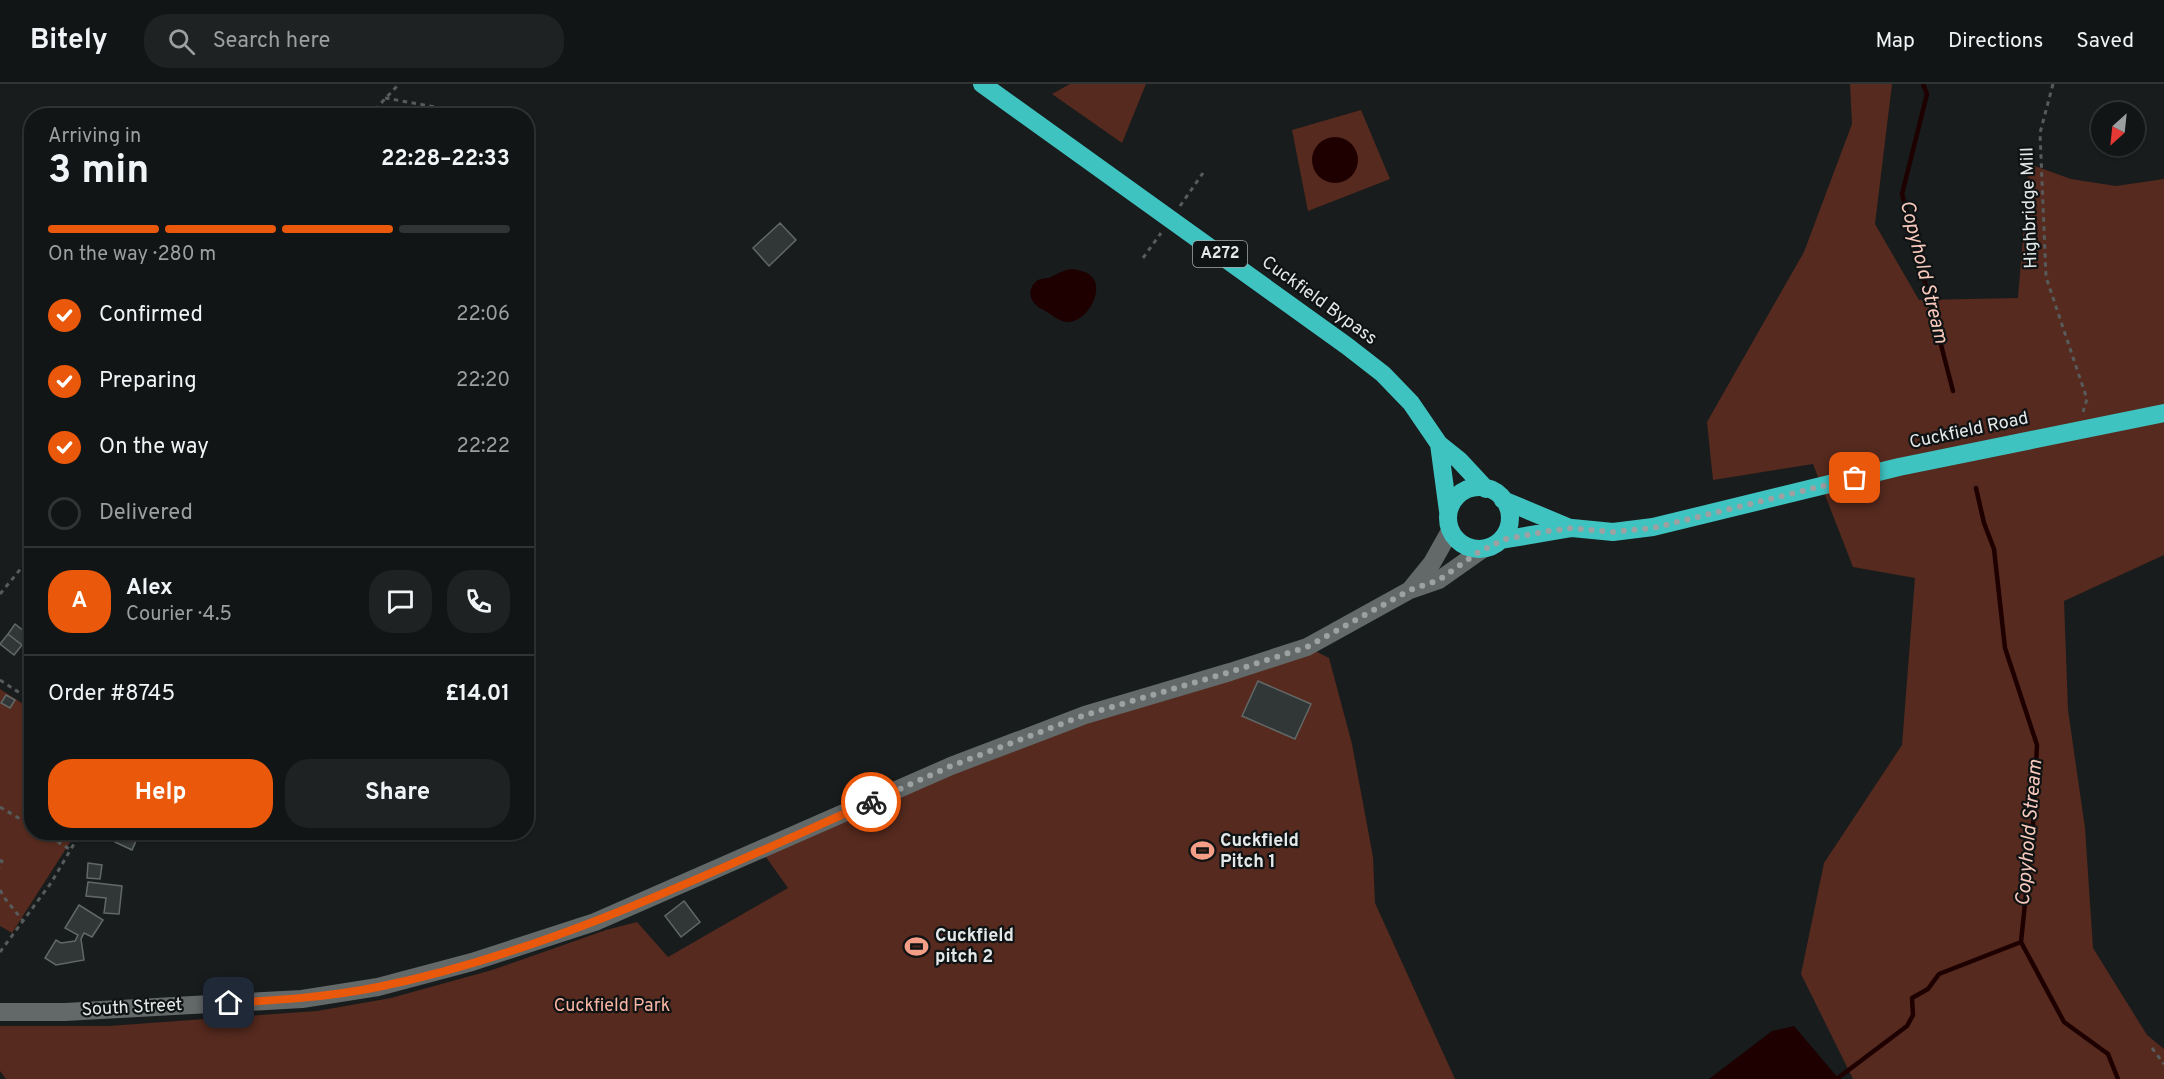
<!DOCTYPE html>
<html lang="en">
<head>
<meta charset="utf-8">
<style>
	:root { --surface:#121515; --page:#1f2222; --text:#f1f3f6; --muted:#9c9fa0; --line:#313434; --accent:#ea580c }
	body { margin:0; font-family:Overpass,sans-serif; background:var(--page); color:var(--text); height:100vh; display:flex; flex-direction:column; font-size:22px; white-space:nowrap }
	* { box-sizing:border-box; margin:0 }
	p { font-size:20px; color:var(--muted) }
	.icon { flex:none; width:33px; height:33px; fill:none; stroke:currentColor; stroke-width:2; stroke-linecap:round; stroke-linejoin:round }
	.map { position:relative; flex:1; overflow:hidden }
	.panel { position:absolute; left:24px; top:24px; width:510px; height:732px; display:flex; flex-direction:column; background:var(--surface); border-radius:24px; box-shadow:0 2px 4px #0004,0 0 0 2px var(--line) }
	.panel>* { flex:none }
	.needle { width:39px; rotate:207deg }
	.buttons { position:absolute; left:2091px; top:18px; display:grid; gap:12px }
	.buttons a { display:grid; place-items:center; width:54px; height:54px; border-radius:50%; background:var(--surface); box-shadow:0 2px 4px #0004,0 0 0 2px var(--line); font-size:30px }
	.pin { position:absolute; display:grid; place-items:center; width:51px; height:51px; color:#fff; margin:-26px; border-radius:12px; box-shadow:0 3px 9px #0006 }
	.courier { position:absolute; display:grid; place-items:center; width:60px; height:60px; margin:-30px; border:4px solid #ea580c; border-radius:50%; background:#fff; color:#222; box-shadow:0 2px 8px #0007 }
	.head em { font-style:normal; font-weight:700 }
	.head div { display:flex; flex-direction:column-reverse }
	.head { display:flex; align-items:center; justify-content:space-between; height:102px; padding:0 24px }
	h1 { font-size:39px; font-weight:700; line-height:45px }
	.bar { display:grid; grid-template-columns:repeat(4,1fr); gap:9px 6px; align-content:center; height:72px; padding:0 24px }
	.bar i { height:8px; border-radius:4px; background:var(--line) }
	.bar .selected { background:var(--accent) }
	.bar p { grid-column:span 4 }
	.line { display:flex; align-items:center; gap:15px; padding:0 24px; border-top:2px solid var(--line) }
	.line div { flex:1 }
	.round { display:grid; place-items:center; flex:none; width:63px; height:63px; border-radius:24px; background:var(--page) }
	ol { padding:0 24px; list-style:none }
	li { display:flex; align-items:center; gap:18px; height:66px }
	li p { margin-inline-start:auto }
	li .icon { padding:6px; border-radius:50%; background:var(--accent); color:#fff; stroke-width:4 }
	li:last-child { color:var(--muted) }
	li i { width:33px; height:33px; border:3px solid var(--line); border-radius:50% }
	.button { display:flex; gap:12px; margin-top:auto; padding:12px 24px }
	.button a { flex:1; height:69px; border-radius:24px; background:var(--accent); color:#fff; font-size:24px; font-weight:700; line-height:69px; text-align:center }
	.button a+a { background:var(--page); color:var(--text) }
	header { display:flex; align-items:center; gap:36px; box-sizing:border-box; height:84px; padding:0 30px; background:var(--surface); border-bottom:2px solid var(--line) }
	header strong { font-size:28px }
	nav { display:flex; gap:33px; margin-inline-start:auto; font-size:21px }
	.search { width:420px; height:54px; background:var(--page); display:flex; align-items:center; gap:15px; box-sizing:border-box; padding:0 21px; border-radius:24px; color:var(--muted); font-size:22px }
	.map>svg:first-child { display:block }
	.green { fill:#562a1e }
	.water { fill:#1e0000 }
	.lines { fill:none; stroke-linecap:round; stroke-linejoin:round }
	.stream { stroke:#1e0000; stroke-width:4.5 }
	.building { fill:#313636; stroke:#626867; stroke-width:1.5 }
	.path { stroke:#575b5b; stroke-width:3; stroke-dasharray:4.5 4.5; stroke-linecap:butt }
	.secondary { stroke:#636868; stroke-width:18 }
	.highway { stroke:#3fc3c1; stroke-width:18 }
	.done { stroke:#9da1a1; stroke-width:6; stroke-dasharray:0 10.8 }
	.route { stroke:#ea580c; stroke-width:8 }
	.labels { text-anchor:middle; dominant-baseline:central; stroke-width:4.5; stroke-linejoin:round; paint-order:stroke }
	.shield { fill:#0f1313; stroke:#a5a8a8; stroke-width:1.5 }
	.shield-label { font-size:16px; font-weight:bold; fill:#e5e8e8 }
	.street-label { font-size:18px; fill:#e5e8e8; stroke:#0f1313 }
	.poi-label { font-size:18px; font-weight:bold; fill:#e5e8e8; stroke:#0f1313; text-anchor:start }
	.park-label { font-size:18px; fill:#fab6a4; stroke:#0f1313 }
	.water-label { font-size:20px; font-style:italic; fill:#f7c8bc; stroke:#0f1313 }
</style>
</head>
<body>
<header>
<strong>Bitely</strong>
<div class="search"><svg class="icon" aria-label="search" viewBox="0 0 24 24"><circle cx="10" cy="10" r="6"/><path d="M15 15l6 6"/></svg>Search here</div>
<nav><a>Map</a><a>Directions</a><a>Saved</a></nav>
</header>
<div class="map">
<svg width="2164" height="995" viewBox="0 0 2164 995">
	<rect width="100%" height="100%" fill="#181c1c"/>
	<!-- green -->
	<path class="green" d="M 1070,0 L 1146,0 L 1122,59 L 1052,10 Z
		M 1850,0 L 1892,0 L 1875,140 L 1919,216 L 2018,214 L 2029,80 L 2071,95 L 2116,102 L 2164,95 L 2164,471 L 2064,517 L 2068,626 L 2085,744 L 2093,864 L 2147,951 L 2164,965 L 2164,995 L 1853,995 L 1801,890 L 1824,779 L 1902,661 L 1915,494 L 1853,483 L 1813,380 L 1713,396 L 1707,338 L 1804,168 L 1852,40 Z
		M 1361,26 L 1390,95 L 1308,127 L 1292,46 Z
		M 1307,563 L 1329,574 L 1352,660 L 1373,773 L 1375,819 L 1455,995 L 6,995 L 0,987 L 0,942 L 108,942 L 317,927 L 391,914 L 492,886 L 606,846 L 637,838 L 668,873 L 788,804 L 761,766 L 951,682 Z
		M 0,605 L 31,625 L 32,748 L 76,749 L 12,849 L 0,842 Z"/>
	<!-- water -->
	<path class="water" d="M1312 76a23 23 0 1 1 46 0a23 23 0 1 1-46 0Z
		M 1073,185 C 1080,187 1088,187 1093,194 C 1104,209 1085,240 1066,238 C 1058,237 1050,229 1042,225 C 1030,220 1025,205 1038,196 C 1042,194 1047,195 1051,193 C 1059,189 1063,186 1073,185 Z
		M 1794,942 L 1839,995 L 1709,995 L 1772,947 Z"/>
	<g class="lines">
		<!-- stream -->
		<path class="stream" d="M 1923,0 L 1927,10 L 1902,110 L 1953,307
			M 1976,404 L 1984,439 L 1994,465 L 2005,564 L 2037,661 L 2033,742 L 2021,858 L 2064,938 L 2108,970 L 2118,995
			M 1838,994 L 1907,942 L 1913,931 L 1912,914 L 1928,905 L 1939,890 L 2021,858"/>
	</g>
	<!-- building -->
	<path class="building" d="M 780,139 L 796,156 L 769,182 L 753,164 Z
		M 15,540 L 29,551 L 22,561 L 8,550 Z
		M 8,550 L 22,561 L 14,571 L 0,560 Z
		M 1258,597 L 1311,620 L 1295,655 L 1242,632 Z
		M 6,611 L 15,616 L 10,624 L 1,619 Z
		M 119,748 L 140,748 L 132,766 L 115,758 Z
		M 88,779 L 102,781 L 100,795 L 87,794 Z
		M 88,798 L 122,802 L 119,830 L 104,829 L 106,814 L 86,812 Z
		M 684,817 L 700,838 L 681,853 L 665,832 Z
		M 79,821 L 103,836 L 92,853 L 84,849 L 81,855 L 84,876 L 56,881 L 45,874 L 56,856 L 61,859 L 75,857 L 78,851 L 65,844 Z"/>
	<g class="lines">
		<!-- path -->
		<path class="path" d="M 2053,0 L 2040,49 L 2046,193 L 2087,315 L 2083,328
			M 385,14 L 441,24 L 455,32
			M 369,32 L 399,0
			M 1180,122 L 1203,89
			M 1143,174 L 1161,149
			M 0,510 L 32,471
			M 0,596 L 32,617
			M 0,723 L 32,742
			M 42,748 L 71,766
			M 0,776 L 2,777 L 0,784
			M 0,806 L 6,816 L 24,838
			M 0,868 L 51,799 L 81,748
			M 2152,964 L 2164,980"/>
		<!-- secondary -->
		<path class="secondary" d="M 1410,506 L 1432,479 L 1450,447
			M 0,928 L 65,928 L 302,915 L 378,903 L 472,878 L 595,838 L 951,682 L 1085,631 L 1230,588 L 1307,563 L 1410,506 L 1439,496 L 1483,465"/>
		<!-- highway -->
		<path class="highway" d="M 982,0 L 1347,262 L 1383,290 L 1411,319 L 1439,360 L 1459,376 L 1486,405
			M 1439,360 L 1448,427
			M1448 434a31 31 0 1 1 62 0a31 31 0 1 1-62 0Z
			M 1503,416 L 1570,444
			M 1501,456 L 1572,444 L 1613,448 L 1653,443 L 1899,383 L 2164,329"/>
	</g>
	<g class="lines">
		<!-- done -->
		<path class="done" d="M 871,718 L 951,682 L 1085,631 L 1230,588 L 1307,563 L 1410,506 L 1439,496 L 1483,465 L 1491,463 L 1501,456 L 1549,447 L 1572,444 L 1612,448 L 1653,444 L 1855,394"/>
		<!-- route -->
		<path class="route" d="M 229,919 C 279,916 329,913 378,903 C 549,868 712,788 871,718"/>
	</g>
	<!-- icons -->
	<defs>
		<symbol id="stadium-bare" viewBox="-9 -9 18 18"><path d="M0-5a6.5 5 0 1 0 0 10a6.5 5 0 1 0 0-10ZM-3.5-1.8h7v3.6h-7Z" fill="#f49e88" stroke="#0f1313" stroke-width="2.5" paint-order="stroke"/></symbol>
	</defs>
	<g fill-rule="evenodd">
		<use href="#stadium-bare" x="1186" y="750" width="33" height="33"/>
		<use href="#stadium-bare" x="900" y="846" width="33" height="33"/>
	</g>
	<g class="labels">
		<!-- shield labels -->
		<rect class="shield" x="1193" y="157" width="54" height="26" rx="4.5"/>
		<g class="shield-label">
			<text x="1220" y="170">A272</text>
		</g>
		<!-- street labels -->
		<g class="street-label">
			<text transform="translate(2030 124) rotate(-92)">Highbridge Mill</text>
			<text transform="translate(1319 217) rotate(36)">Cuckfield Bypass</text>
			<text transform="translate(1969 347) rotate(-12)">Cuckfield Road</text>
			<text transform="translate(132 924) rotate(-3)">South Street</text>
		</g>
		<!-- poi labels -->
		<g class="poi-label">
			<text x="1220" y="757">Cuckfield<tspan x="1220" dy="21">Pitch 1</tspan></text>
			<text x="935" y="852">Cuckfield<tspan x="935" dy="21">pitch 2</tspan></text>
		</g>
		<!-- park labels -->
		<g class="park-label">
			<text x="612" y="922">Cuckfield Park</text>
		</g>
		<!-- water labels -->
		<g class="water-label">
			<text transform="translate(1923 188) rotate(76)">Copyhold Stream</text>
			<text transform="translate(2030 749) rotate(-85)">Copyhold Stream</text>
		</g>
	</g>
</svg>
<div class="buttons">
<a><svg class="needle" viewBox="-14 -14 28 28"><path d="M0-13l5 13h-10z" fill="#e53935"/><path d="M0 13l5-13h-10z" fill="#9c9fa0"/></svg></a>
</div>
<div class="pin" style="left:1855px;top:394px;background:#ea580c"><svg class="icon" aria-label="bag" viewBox="0 0 24 24"><path d="M5 8h14l-1 12H6zM9 8a3 3 0 0 1 6 0"/></svg></div>
<div class="pin" style="left:229px;top:919px;background:#1f2937"><svg class="icon" aria-label="home" viewBox="0 0 24 24"><path d="M3 11l9-7 9 7M6 9v11h12V9"/></svg></div>
<div class="courier" style="left:871px;top:718px"><svg class="icon" aria-label="bike" viewBox="0 0 24 24"><circle cx="6" cy="16" r="4"/><circle cx="18" cy="16" r="4"/><path d="M6 16l4-8h5l3 8M10 8l3 8H6M13 5h3"/></svg></div>
<section class="panel">
<div class="head"><div><h1>3 min</h1><p>Arriving in</p></div><em>22:28–22:33</em></div>
<div class="bar"><i class="selected"></i><i class="selected"></i><i class="selected"></i><i></i><p>On the way · 280 m</p></div>
<ol>
<li><svg class="icon" aria-label="check" viewBox="0 0 24 24"><path d="M5 12l5 5 9-10"/></svg>Confirmed<p>22:06</p></li>
<li><svg class="icon" aria-label="check" viewBox="0 0 24 24"><path d="M5 12l5 5 9-10"/></svg>Preparing<p>22:20</p></li>
<li><svg class="icon" aria-label="check" viewBox="0 0 24 24"><path d="M5 12l5 5 9-10"/></svg>On the way<p>22:22</p></li>
<li><i></i>Delivered</li>
</ol>
<div class="line" style="height:108px"><b class="round" style="background:var(--accent);color:#fff">A</b><div><b>Alex</b><p>Courier · 4.5</p></div><a class="round"><svg class="icon" aria-label="chat" viewBox="0 0 24 24"><path d="M4 5h16v11H9l-5 4z"/></svg></a><a class="round"><svg class="icon" aria-label="phone" viewBox="0 0 24 24"><path d="M5 4h4l2 5-3 2q2 4 5 5l2-3 5 2v4C11 20 4 13 5 4z"/></svg></a></div>
<div class="line" style="height:78px"><div>Order #8745</div><b>£14.01</b></div>
<div class="button"><a>Help</a><a>Share</a></div>
</section>
</div>
</body>
</html>
